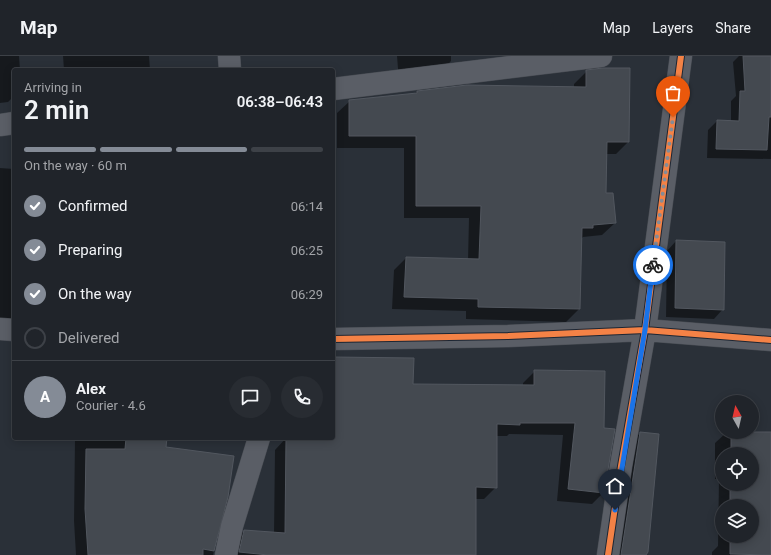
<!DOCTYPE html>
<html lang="en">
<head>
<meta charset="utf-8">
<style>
	:root { --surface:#20242a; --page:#282c32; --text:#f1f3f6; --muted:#a2a4a8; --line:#3d4147; --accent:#848b96 }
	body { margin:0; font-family:Roboto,sans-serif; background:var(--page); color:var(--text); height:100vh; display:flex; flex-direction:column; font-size:15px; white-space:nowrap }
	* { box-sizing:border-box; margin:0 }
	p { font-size:13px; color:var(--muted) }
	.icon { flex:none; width:22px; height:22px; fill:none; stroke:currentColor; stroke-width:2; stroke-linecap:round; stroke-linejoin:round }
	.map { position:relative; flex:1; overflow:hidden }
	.sheet { position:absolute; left:12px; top:12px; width:323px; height:372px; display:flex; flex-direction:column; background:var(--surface); border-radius:4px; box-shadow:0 2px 10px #0003,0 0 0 1px var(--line) }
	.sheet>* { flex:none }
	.needle { width:26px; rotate:352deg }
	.buttons { position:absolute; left:715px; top:339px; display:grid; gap:8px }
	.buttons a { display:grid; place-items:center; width:44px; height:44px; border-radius:50%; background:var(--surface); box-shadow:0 2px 10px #0003,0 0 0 1px var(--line); font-size:20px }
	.pin { position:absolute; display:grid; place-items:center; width:34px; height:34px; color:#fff; margin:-41px -17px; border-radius:50% 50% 50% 0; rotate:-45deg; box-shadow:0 0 4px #0007 }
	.pin .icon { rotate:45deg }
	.courier { position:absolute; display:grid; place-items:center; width:40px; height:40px; margin:-20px; border:3px solid #1a73e8; border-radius:50%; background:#fff; color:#222; box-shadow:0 1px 5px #0007 }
	.headline em { font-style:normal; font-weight:600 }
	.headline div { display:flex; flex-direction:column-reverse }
	.headline { display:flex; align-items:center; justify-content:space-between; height:68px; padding:0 12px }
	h1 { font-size:26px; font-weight:600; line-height:30px }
	.bar { display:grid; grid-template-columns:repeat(4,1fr); gap:6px 4px; align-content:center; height:48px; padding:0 12px }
	.bar i { height:5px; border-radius:3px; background:var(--line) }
	.bar .current { background:var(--accent) }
	.bar p { grid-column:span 4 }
	.line { display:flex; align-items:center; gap:10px; padding:0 12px; border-top:1px solid var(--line) }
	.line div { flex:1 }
	.round { display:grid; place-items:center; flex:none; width:42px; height:42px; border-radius:21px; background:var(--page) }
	ol { padding:0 12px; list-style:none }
	li { display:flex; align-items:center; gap:12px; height:44px }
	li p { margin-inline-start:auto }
	li .icon { padding:4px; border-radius:50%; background:var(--accent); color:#fff; stroke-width:4 }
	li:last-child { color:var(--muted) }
	li i { width:22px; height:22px; border:2px solid var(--line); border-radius:50% }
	header { display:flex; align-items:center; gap:24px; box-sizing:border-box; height:56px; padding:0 20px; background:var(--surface); border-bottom:1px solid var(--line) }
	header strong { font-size:19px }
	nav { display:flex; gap:22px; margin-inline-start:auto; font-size:14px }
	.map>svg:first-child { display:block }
	.shadow { fill:#0007; fill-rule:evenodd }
	.building { fill:#444950; stroke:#52575f }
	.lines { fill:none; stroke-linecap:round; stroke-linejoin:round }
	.minor-casing { stroke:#484c53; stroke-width:23 }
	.minor { stroke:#5a5e66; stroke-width:22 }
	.cycleway-casing { stroke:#1d2633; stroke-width:8 }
	.cycleway { stroke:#f48246; stroke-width:6 }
	.done { stroke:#848b96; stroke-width:4; stroke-dasharray:0 7.2 }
	.route { stroke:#1a73e8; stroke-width:5 }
</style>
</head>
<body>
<header>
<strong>Map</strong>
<nav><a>Map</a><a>Layers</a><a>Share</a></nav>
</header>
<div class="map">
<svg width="771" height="499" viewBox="0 0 771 499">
	<rect width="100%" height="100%" fill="#2a3038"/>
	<!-- shadow -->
	<path class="shadow" d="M 0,0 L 19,0 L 20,14 L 14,14 L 14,40 L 8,46 L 0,47 Z
		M 63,0 L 149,0 L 150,14 L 64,14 Z
		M 397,0 L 451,0 L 451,5 L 436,21 L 399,25 Z
		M 739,0 L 771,0 L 771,103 L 707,102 L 708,74 L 717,65 L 731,66 L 731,45 L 736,40 L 733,6 Z
		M 587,15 L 628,86 L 616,98 L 605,98 L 605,139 L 615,167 L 602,179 L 583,181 L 581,183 L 579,253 L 566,266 L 466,263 L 466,255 L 392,253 L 394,214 L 406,202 L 468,204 L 469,162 L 404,162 L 404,92 L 337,92 L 337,57 L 350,45 L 415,38 L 416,36 L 469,30 L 574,32 L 574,28 Z
		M 0,112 L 14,113 L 14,261 L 9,266 L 0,266 Z
		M 676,185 L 723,253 L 714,263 L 666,261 L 667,195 Z
		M 333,302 L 412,329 L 523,330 L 523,327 L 535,315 L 604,316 L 604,436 L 592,448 L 557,445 L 563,379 L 509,378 L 507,380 L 496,380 L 496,431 L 484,443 L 475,443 L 469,499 L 230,499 L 232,487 L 244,475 L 274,477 L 275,394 L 286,382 L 333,382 Z
		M 727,376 L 771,376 L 771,499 L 712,499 L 712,496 L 718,490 L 719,423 L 715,423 L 715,387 ZM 722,398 L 752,398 L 752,428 L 722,428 ZM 722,450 L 752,450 L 752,480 L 722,480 Z
		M 640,377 L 645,499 L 613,499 L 631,386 Z
		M 75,382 L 166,382 L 165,391 L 227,441 L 213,499 L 76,499 L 74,465 Z"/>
	<!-- building -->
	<path class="building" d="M 743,0 L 771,0 L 771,61 L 769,61 L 767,94 L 716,93 L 717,64 L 739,65 L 740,35 L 745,35 Z
		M 603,12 L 630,12 L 629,86 L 607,86 L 606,137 L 613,137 L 616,167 L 593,169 L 593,172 L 582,172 L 580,253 L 478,251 L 478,243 L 404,241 L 406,201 L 479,203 L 481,150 L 416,150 L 416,80 L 349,80 L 349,44 L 417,37 L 417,35 L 467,29 L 586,31 L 586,14 Z
		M 676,184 L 725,186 L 724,254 L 675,252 Z
		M 333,301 L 414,302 L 413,328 L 534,329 L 534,314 L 605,315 L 604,372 L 615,373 L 604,437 L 568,433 L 575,367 L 520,367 L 520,369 L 497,368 L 497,432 L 476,431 L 476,499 L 268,499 L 239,496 L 244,474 L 285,477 L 286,382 L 333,382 Z
		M 640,376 L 659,378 L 648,496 L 646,499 L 621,499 Z
		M 731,376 L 771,376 L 771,499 L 730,498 L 730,480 L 752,480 L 752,450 L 730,450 L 730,428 L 752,428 L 752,398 L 731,398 Z
		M 126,382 L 167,382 L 166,391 L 234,400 L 228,441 L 214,495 L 203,493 L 203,499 L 88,499 L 85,453 L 86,393 L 125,393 Z"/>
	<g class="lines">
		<defs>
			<path id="minor" d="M 229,0 L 230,14
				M 333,33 L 601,0
				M 0,69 L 14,67
				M 0,273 L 14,274
				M 333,283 L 508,280 L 645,274 L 771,284
				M 226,499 L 232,470 L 259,382
				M 608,499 L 621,410 L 645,274 L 681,0"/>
		</defs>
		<!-- minor casing -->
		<use href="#minor" class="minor-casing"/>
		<!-- minor -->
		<use href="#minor" class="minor"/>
		<defs>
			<path id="cycleway" d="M 333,283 L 508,280 L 645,274 L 771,284
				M 608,499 L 621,410 L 645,274 L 681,0"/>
		</defs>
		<!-- cycleway casing -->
		<use href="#cycleway" class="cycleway-casing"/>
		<!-- cycleway -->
		<use href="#cycleway" class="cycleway"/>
	</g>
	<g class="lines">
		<!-- done -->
		<path class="done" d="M 653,209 L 673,61"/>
		<!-- route -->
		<path class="route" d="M 615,454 L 645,274 L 653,209"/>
	</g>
</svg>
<div class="buttons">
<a><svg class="needle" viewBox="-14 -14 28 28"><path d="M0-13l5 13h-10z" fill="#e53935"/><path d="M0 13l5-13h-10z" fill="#a2a4a8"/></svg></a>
<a><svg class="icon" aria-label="locate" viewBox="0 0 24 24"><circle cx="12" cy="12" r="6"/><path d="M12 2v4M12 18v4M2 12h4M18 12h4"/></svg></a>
<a><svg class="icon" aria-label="layers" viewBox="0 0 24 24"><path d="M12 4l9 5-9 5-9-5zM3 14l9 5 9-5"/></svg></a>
</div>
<div class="pin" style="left:673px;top:61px;background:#ea580c"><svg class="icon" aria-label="bag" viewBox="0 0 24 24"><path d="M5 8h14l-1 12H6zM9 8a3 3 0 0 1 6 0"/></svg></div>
<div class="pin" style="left:615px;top:454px;background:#1f2937"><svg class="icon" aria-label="home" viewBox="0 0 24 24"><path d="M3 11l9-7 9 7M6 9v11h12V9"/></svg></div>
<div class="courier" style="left:653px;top:209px"><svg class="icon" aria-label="bike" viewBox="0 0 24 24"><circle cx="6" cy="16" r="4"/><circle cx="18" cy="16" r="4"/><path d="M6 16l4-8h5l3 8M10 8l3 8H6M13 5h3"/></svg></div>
<section class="sheet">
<div class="headline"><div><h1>2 min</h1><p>Arriving in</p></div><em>06:38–06:43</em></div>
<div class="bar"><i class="current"></i><i class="current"></i><i class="current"></i><i></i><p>On the way · 60 m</p></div>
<ol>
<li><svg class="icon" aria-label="check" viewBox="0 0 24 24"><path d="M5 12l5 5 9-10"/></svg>Confirmed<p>06:14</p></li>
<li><svg class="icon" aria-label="check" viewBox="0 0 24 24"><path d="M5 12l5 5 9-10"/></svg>Preparing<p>06:25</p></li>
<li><svg class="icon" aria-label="check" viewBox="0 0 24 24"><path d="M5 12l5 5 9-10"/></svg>On the way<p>06:29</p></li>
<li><i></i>Delivered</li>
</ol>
<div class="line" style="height:72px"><b class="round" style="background:var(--accent);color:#fff">A</b><div><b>Alex</b><p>Courier · 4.6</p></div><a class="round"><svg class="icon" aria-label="chat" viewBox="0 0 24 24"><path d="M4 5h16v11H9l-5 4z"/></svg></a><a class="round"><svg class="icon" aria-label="phone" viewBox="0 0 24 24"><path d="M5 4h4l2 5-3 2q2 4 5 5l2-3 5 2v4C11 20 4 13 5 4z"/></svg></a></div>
</section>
</div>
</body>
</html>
